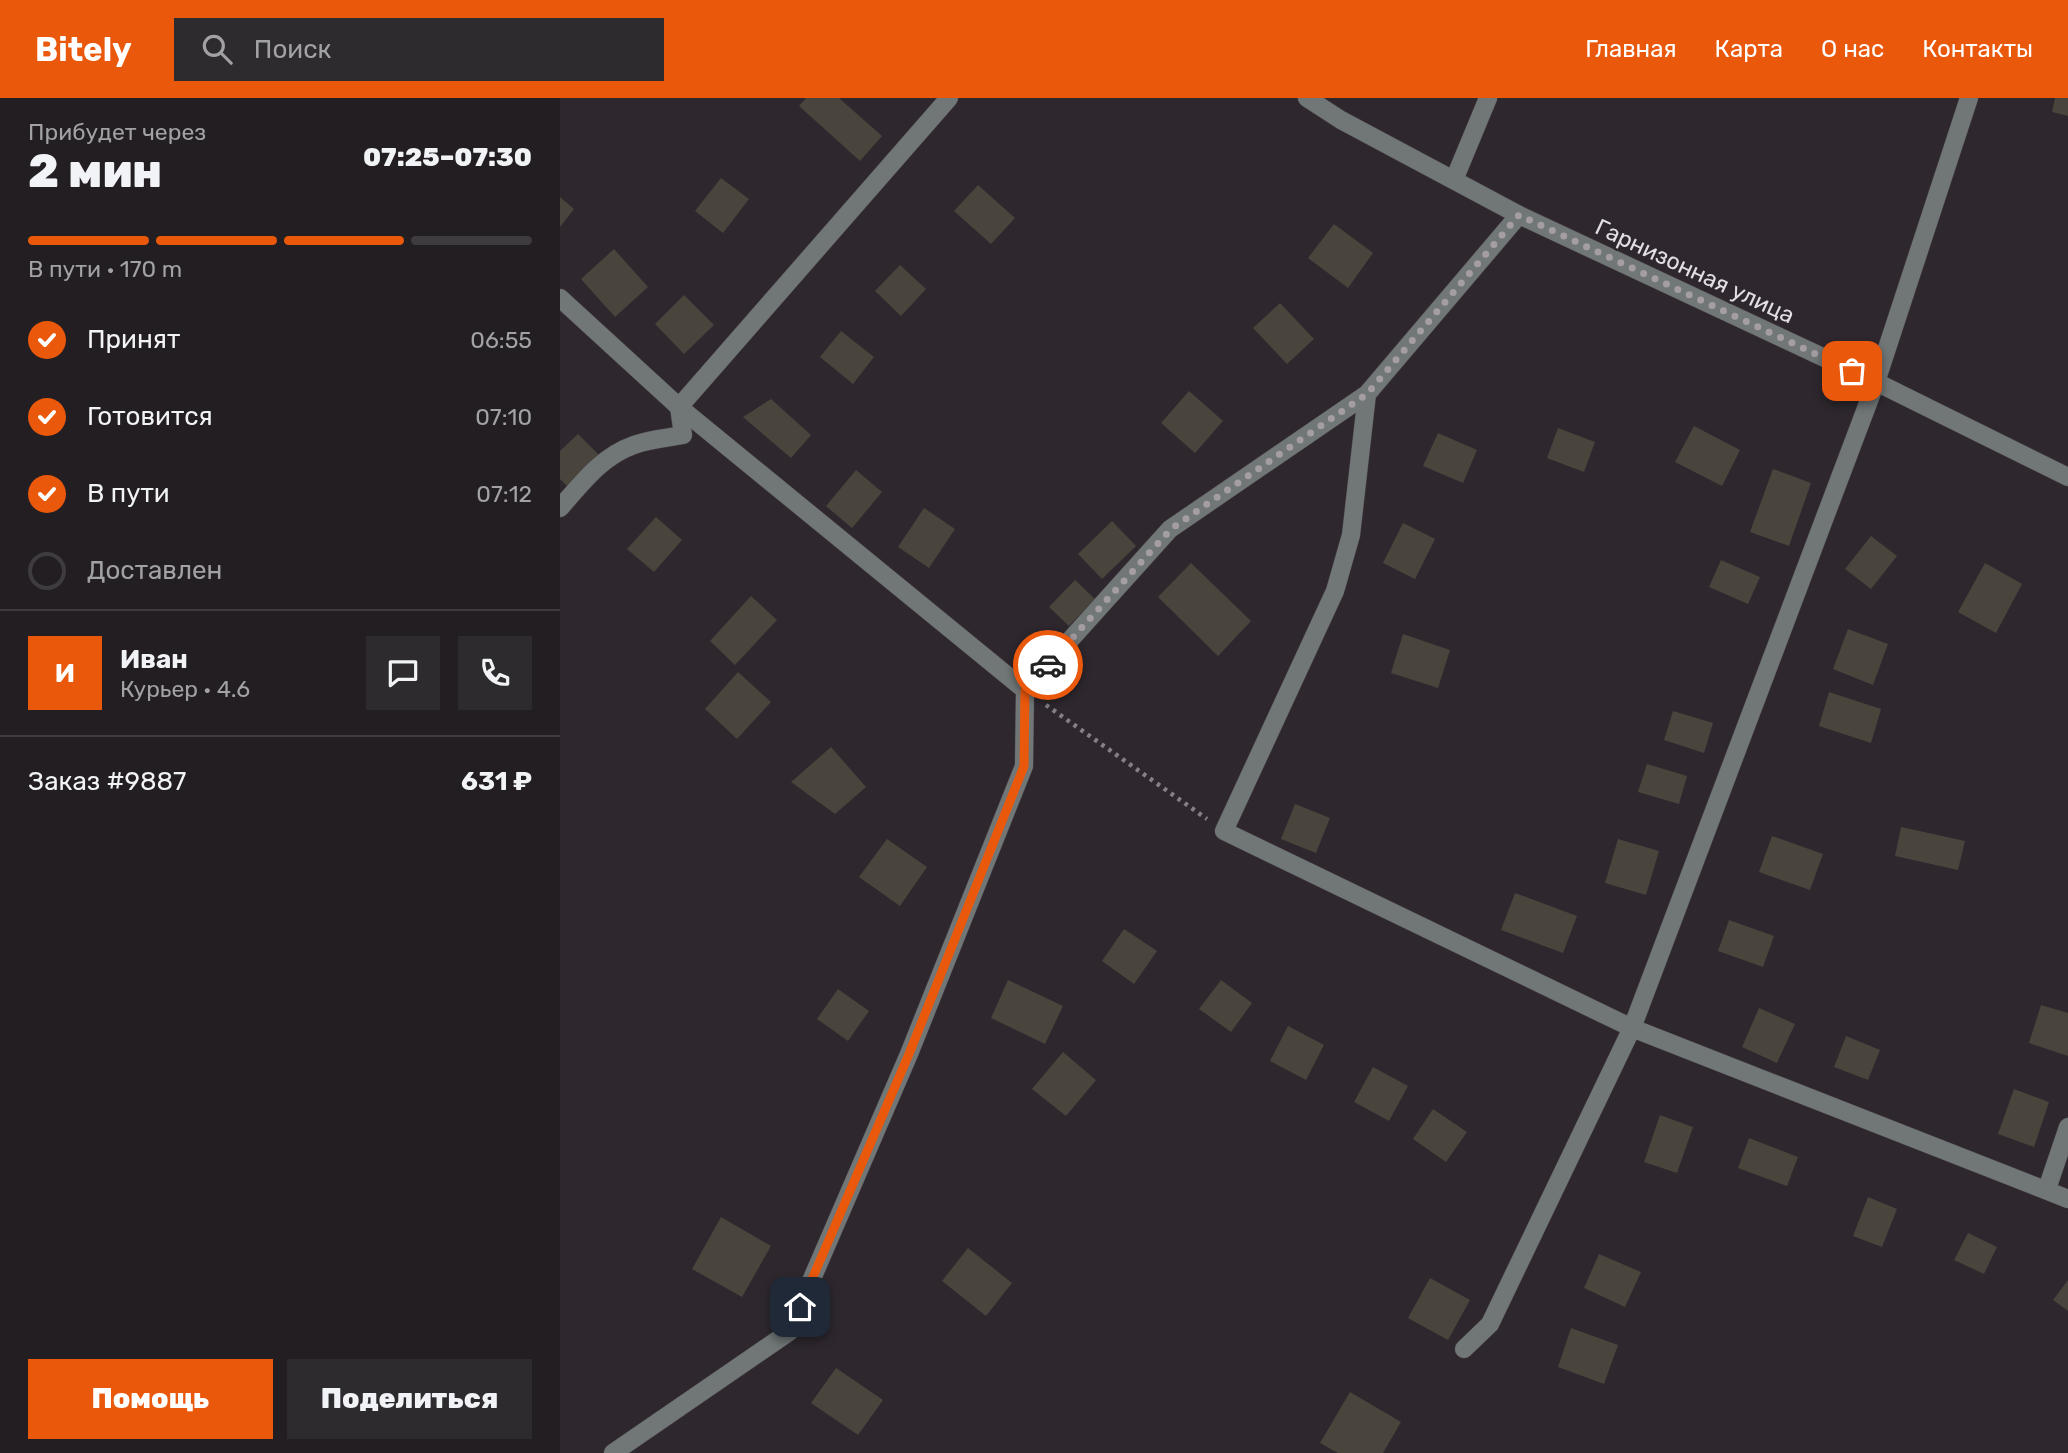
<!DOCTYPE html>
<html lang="ru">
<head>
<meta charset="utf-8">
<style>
	:root { --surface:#221e22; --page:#2e2b2f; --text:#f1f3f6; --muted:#a2a2a5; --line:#3f3c40; --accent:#ea580c }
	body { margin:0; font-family:Rubik,sans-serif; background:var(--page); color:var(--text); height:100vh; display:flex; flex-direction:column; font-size:26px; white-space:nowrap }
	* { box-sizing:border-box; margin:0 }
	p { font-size:23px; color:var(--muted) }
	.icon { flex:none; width:38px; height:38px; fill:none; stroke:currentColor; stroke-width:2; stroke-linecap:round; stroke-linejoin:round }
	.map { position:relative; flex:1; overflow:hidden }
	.details { display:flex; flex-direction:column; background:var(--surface); width:560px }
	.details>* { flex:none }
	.pin { position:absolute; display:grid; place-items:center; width:60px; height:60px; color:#fff; margin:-30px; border-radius:14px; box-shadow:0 4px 10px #0006 }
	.courier { position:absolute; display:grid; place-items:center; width:70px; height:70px; margin:-35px; border:5px solid #ea580c; border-radius:50%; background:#fff; color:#222; box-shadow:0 2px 9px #0007 }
	.summary em { font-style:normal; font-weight:800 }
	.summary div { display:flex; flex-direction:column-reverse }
	.summary { display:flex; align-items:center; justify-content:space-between; height:119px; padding:0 28px }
	h1 { font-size:46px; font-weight:800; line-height:52px }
	.bar { display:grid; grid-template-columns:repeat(4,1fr); gap:10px 7px; align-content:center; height:84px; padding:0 28px }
	.bar i { height:9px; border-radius:5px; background:var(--line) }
	.bar .current { background:var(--accent) }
	.bar p { grid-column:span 4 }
	.line { display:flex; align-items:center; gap:18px; padding:0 28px; border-top:2px solid var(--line) }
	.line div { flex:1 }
	.round { display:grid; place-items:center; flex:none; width:74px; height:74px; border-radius:0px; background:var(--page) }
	ol { padding:0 28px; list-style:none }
	li { display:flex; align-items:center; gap:21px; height:77px }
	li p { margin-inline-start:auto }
	li .icon { padding:7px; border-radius:50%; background:var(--accent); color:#fff; stroke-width:4 }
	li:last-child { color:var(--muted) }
	li i { width:38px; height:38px; border:4px solid var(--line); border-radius:50% }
	.primary-button { display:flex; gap:14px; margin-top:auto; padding:14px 28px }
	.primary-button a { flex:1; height:80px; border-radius:0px; background:var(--accent); color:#fff; font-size:28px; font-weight:800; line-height:80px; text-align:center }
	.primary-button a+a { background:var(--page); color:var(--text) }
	header { display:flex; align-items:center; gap:42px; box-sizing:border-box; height:98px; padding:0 35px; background:var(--accent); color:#fff }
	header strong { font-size:33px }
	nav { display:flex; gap:38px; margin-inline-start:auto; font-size:24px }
	.search { width:490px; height:63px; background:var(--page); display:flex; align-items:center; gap:18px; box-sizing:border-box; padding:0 24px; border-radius:0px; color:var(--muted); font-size:26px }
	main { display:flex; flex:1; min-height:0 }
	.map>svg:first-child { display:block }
	.building { fill:#49443c }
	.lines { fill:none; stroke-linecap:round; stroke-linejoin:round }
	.minor-casing { stroke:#4b454b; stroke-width:19 }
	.path { stroke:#868086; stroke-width:4.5; stroke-dasharray:3.5 5; stroke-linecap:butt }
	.minor { stroke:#717777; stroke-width:18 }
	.done { stroke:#a49ea4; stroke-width:7; stroke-dasharray:0 12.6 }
	.route { stroke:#ea580c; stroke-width:9 }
	.labels { text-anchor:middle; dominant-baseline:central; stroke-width:5; stroke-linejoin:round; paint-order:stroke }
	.street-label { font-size:23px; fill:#e3dee3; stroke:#2e282e }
</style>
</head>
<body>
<header>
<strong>Bitely</strong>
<div class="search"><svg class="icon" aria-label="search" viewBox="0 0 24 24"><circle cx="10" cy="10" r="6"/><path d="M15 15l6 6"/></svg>Поиск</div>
<nav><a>Главная</a><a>Карта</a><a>О нас</a><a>Контакты</a></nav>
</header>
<main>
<section class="details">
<div class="summary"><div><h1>2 мин</h1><p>Прибудет через</p></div><em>07:25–07:30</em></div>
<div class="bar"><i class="current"></i><i class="current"></i><i class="current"></i><i></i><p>В пути · 170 m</p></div>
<ol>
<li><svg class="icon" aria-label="check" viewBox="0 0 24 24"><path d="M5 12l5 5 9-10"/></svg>Принят<p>06:55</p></li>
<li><svg class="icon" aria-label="check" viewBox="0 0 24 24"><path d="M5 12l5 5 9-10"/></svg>Готовится<p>07:10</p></li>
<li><svg class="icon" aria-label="check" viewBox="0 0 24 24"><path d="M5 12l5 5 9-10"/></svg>В пути<p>07:12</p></li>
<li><i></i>Доставлен</li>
</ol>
<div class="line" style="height:126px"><b class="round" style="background:var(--accent);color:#fff">И</b><div><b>Иван</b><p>Курьер · 4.6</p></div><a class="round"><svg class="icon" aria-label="chat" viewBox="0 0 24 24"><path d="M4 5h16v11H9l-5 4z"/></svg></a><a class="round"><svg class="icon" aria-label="phone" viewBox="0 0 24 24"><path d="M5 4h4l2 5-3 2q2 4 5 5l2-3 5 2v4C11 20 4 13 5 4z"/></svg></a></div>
<div class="line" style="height:91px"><div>Заказ #9887</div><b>631 ₽</b></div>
<div class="primary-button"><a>Помощь</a><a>Поделиться</a></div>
</section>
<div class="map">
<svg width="1508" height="1355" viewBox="0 0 1508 1355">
	<rect width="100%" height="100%" fill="#2e282e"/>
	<!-- building -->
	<path class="building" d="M 246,0 L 279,0 L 322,38 L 300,63 L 239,8 Z
		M 1495,0 L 1508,0 L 1508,18 L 1492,14 Z
		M 161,80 L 189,101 L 163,135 L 135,113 Z
		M 418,87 L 455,120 L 431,146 L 394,113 Z
		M 0,99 L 14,111 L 0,129 Z
		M 774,126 L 813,155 L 788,190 L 748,160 Z
		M 54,151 L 88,189 L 55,219 L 21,181 Z
		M 340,167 L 366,191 L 341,218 L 315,193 Z
		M 124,197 L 154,227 L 124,256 L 95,226 Z
		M 720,205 L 754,241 L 727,266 L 693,230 Z
		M 281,233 L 314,259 L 293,286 L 260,259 Z
		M 629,293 L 663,323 L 635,355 L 601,325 Z
		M 211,301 L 251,337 L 231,360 L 183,319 Z
		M 1134,328 L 1180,352 L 1162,388 L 1115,364 Z
		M 998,330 L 1035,344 L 1024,374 L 987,360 Z
		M 878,335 L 917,352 L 903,385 L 863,368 Z
		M 18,336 L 41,359 L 9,390 L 0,381 L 0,353 Z
		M 1213,371 L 1251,385 L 1229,448 L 1190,434 Z
		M 296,372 L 322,394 L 292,430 L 266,408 Z
		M 364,410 L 395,431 L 369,470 L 338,449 Z
		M 96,419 L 122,442 L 94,474 L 67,451 Z
		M 552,423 L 576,448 L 542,481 L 518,456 Z
		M 843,425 L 875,441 L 855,481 L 823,465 Z
		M 1311,438 L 1337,458 L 1311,491 L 1285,471 Z
		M 1161,462 L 1200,479 L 1188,506 L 1149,489 Z
		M 631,465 L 691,523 L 658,558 L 598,499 Z
		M 1425,465 L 1462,486 L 1436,535 L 1398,514 Z
		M 515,482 L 535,501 L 509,528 L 489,509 Z
		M 191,498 L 217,522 L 175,567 L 150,543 Z
		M 1288,531 L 1328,546 L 1313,587 L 1273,571 Z
		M 843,536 L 890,552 L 878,590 L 831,575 Z
		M 178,574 L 211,604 L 177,641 L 145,611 Z
		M 1269,594 L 1321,611 L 1311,645 L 1259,628 Z
		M 1113,613 L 1153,625 L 1144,655 L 1104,642 Z
		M 271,649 L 306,689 L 275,716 L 231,684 Z
		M 1087,666 L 1127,678 L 1119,706 L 1078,694 Z
		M 735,706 L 770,720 L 756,755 L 721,741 Z
		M 1341,729 L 1405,743 L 1398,772 L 1335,758 Z
		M 1212,738 L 1263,756 L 1250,792 L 1199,774 Z
		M 327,741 L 367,769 L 340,808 L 299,779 Z
		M 1058,741 L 1099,753 L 1086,797 L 1045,785 Z
		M 955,795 L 1017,818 L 1003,855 L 941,832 Z
		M 1169,822 L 1214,838 L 1203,869 L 1158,853 Z
		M 564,831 L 597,853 L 574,886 L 542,863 Z
		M 448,882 L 503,908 L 485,946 L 431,920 Z
		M 661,882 L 692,905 L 671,934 L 639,911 Z
		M 278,891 L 309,913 L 288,943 L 257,921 Z
		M 1481,907 L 1508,915 L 1508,958 L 1469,945 Z
		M 1199,910 L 1235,926 L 1217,965 L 1182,949 Z
		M 728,928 L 764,947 L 746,982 L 710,963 Z
		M 1286,938 L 1320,952 L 1308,982 L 1274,969 Z
		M 503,954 L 536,982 L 506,1018 L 472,991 Z
		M 813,969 L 848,988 L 829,1023 L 794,1004 Z
		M 1454,991 L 1489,1004 L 1474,1049 L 1438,1036 Z
		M 873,1011 L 907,1034 L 886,1064 L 853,1041 Z
		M 1100,1017 L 1133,1029 L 1117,1075 L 1084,1064 Z
		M 1189,1040 L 1238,1059 L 1227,1088 L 1178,1070 Z
		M 1308,1099 L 1337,1111 L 1322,1149 L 1293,1138 Z
		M 161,1119 L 211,1148 L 182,1199 L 132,1171 Z
		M 1408,1135 L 1437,1149 L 1424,1176 L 1394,1162 Z
		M 408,1150 L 452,1185 L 426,1218 L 382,1183 Z
		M 1039,1156 L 1081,1174 L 1065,1209 L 1024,1190 Z
		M 870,1180 L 910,1202 L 888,1242 L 848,1220 Z
		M 1508,1182 L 1508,1213 L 1493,1202 Z
		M 1011,1230 L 1058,1247 L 1044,1286 L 998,1269 Z
		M 276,1270 L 323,1302 L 298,1337 L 251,1305 Z
		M 790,1294 L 841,1324 L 823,1355 L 778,1355 L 760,1345 Z"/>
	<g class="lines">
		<defs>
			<path id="minor" d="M 747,0 L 781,22 L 959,117 L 1316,284 L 1508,379
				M 894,82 L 928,0
				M 0,200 L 119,309 L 465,592
				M 807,296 L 791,437 L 775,493 L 664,733 L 1072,930 L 1508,1101
				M 0,410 C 22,385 42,358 74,347 C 90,341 107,340 123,337 L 119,309 L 389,0
				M 1487,1091 L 1508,1029
				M 904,1251 L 930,1226 L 1072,930 L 1316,284 L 1409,0
				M 53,1355 L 229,1234 L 349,956 L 464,668 L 465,592 L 610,431 L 807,296 L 959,117"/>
		</defs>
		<!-- minor casing -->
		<use href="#minor" class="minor-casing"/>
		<!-- path -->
		<path class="path" d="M 486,607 L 647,721"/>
		<!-- minor -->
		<use href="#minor" class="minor"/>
	</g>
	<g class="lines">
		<!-- done -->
		<path class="done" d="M 488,567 L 611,431 L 807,296 L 959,117 L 1292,273"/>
		<!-- route -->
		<path class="route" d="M 240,1209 L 349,956 L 464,668 L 465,592 L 488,567"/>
	</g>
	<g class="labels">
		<!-- street labels -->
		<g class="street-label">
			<text transform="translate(1135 173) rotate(25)">Гарнизонная улица</text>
		</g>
	</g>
</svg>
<div class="pin" style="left:1292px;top:273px;background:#ea580c"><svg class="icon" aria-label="bag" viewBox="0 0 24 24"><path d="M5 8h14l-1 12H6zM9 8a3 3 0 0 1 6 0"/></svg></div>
<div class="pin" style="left:240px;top:1209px;background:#1f2937"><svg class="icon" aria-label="home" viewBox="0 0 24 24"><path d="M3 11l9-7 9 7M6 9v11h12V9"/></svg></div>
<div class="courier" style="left:488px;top:567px"><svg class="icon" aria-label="car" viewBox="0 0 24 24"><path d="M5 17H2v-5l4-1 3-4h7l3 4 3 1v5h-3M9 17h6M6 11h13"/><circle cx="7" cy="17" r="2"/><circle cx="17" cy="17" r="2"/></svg></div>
</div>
</main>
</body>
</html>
